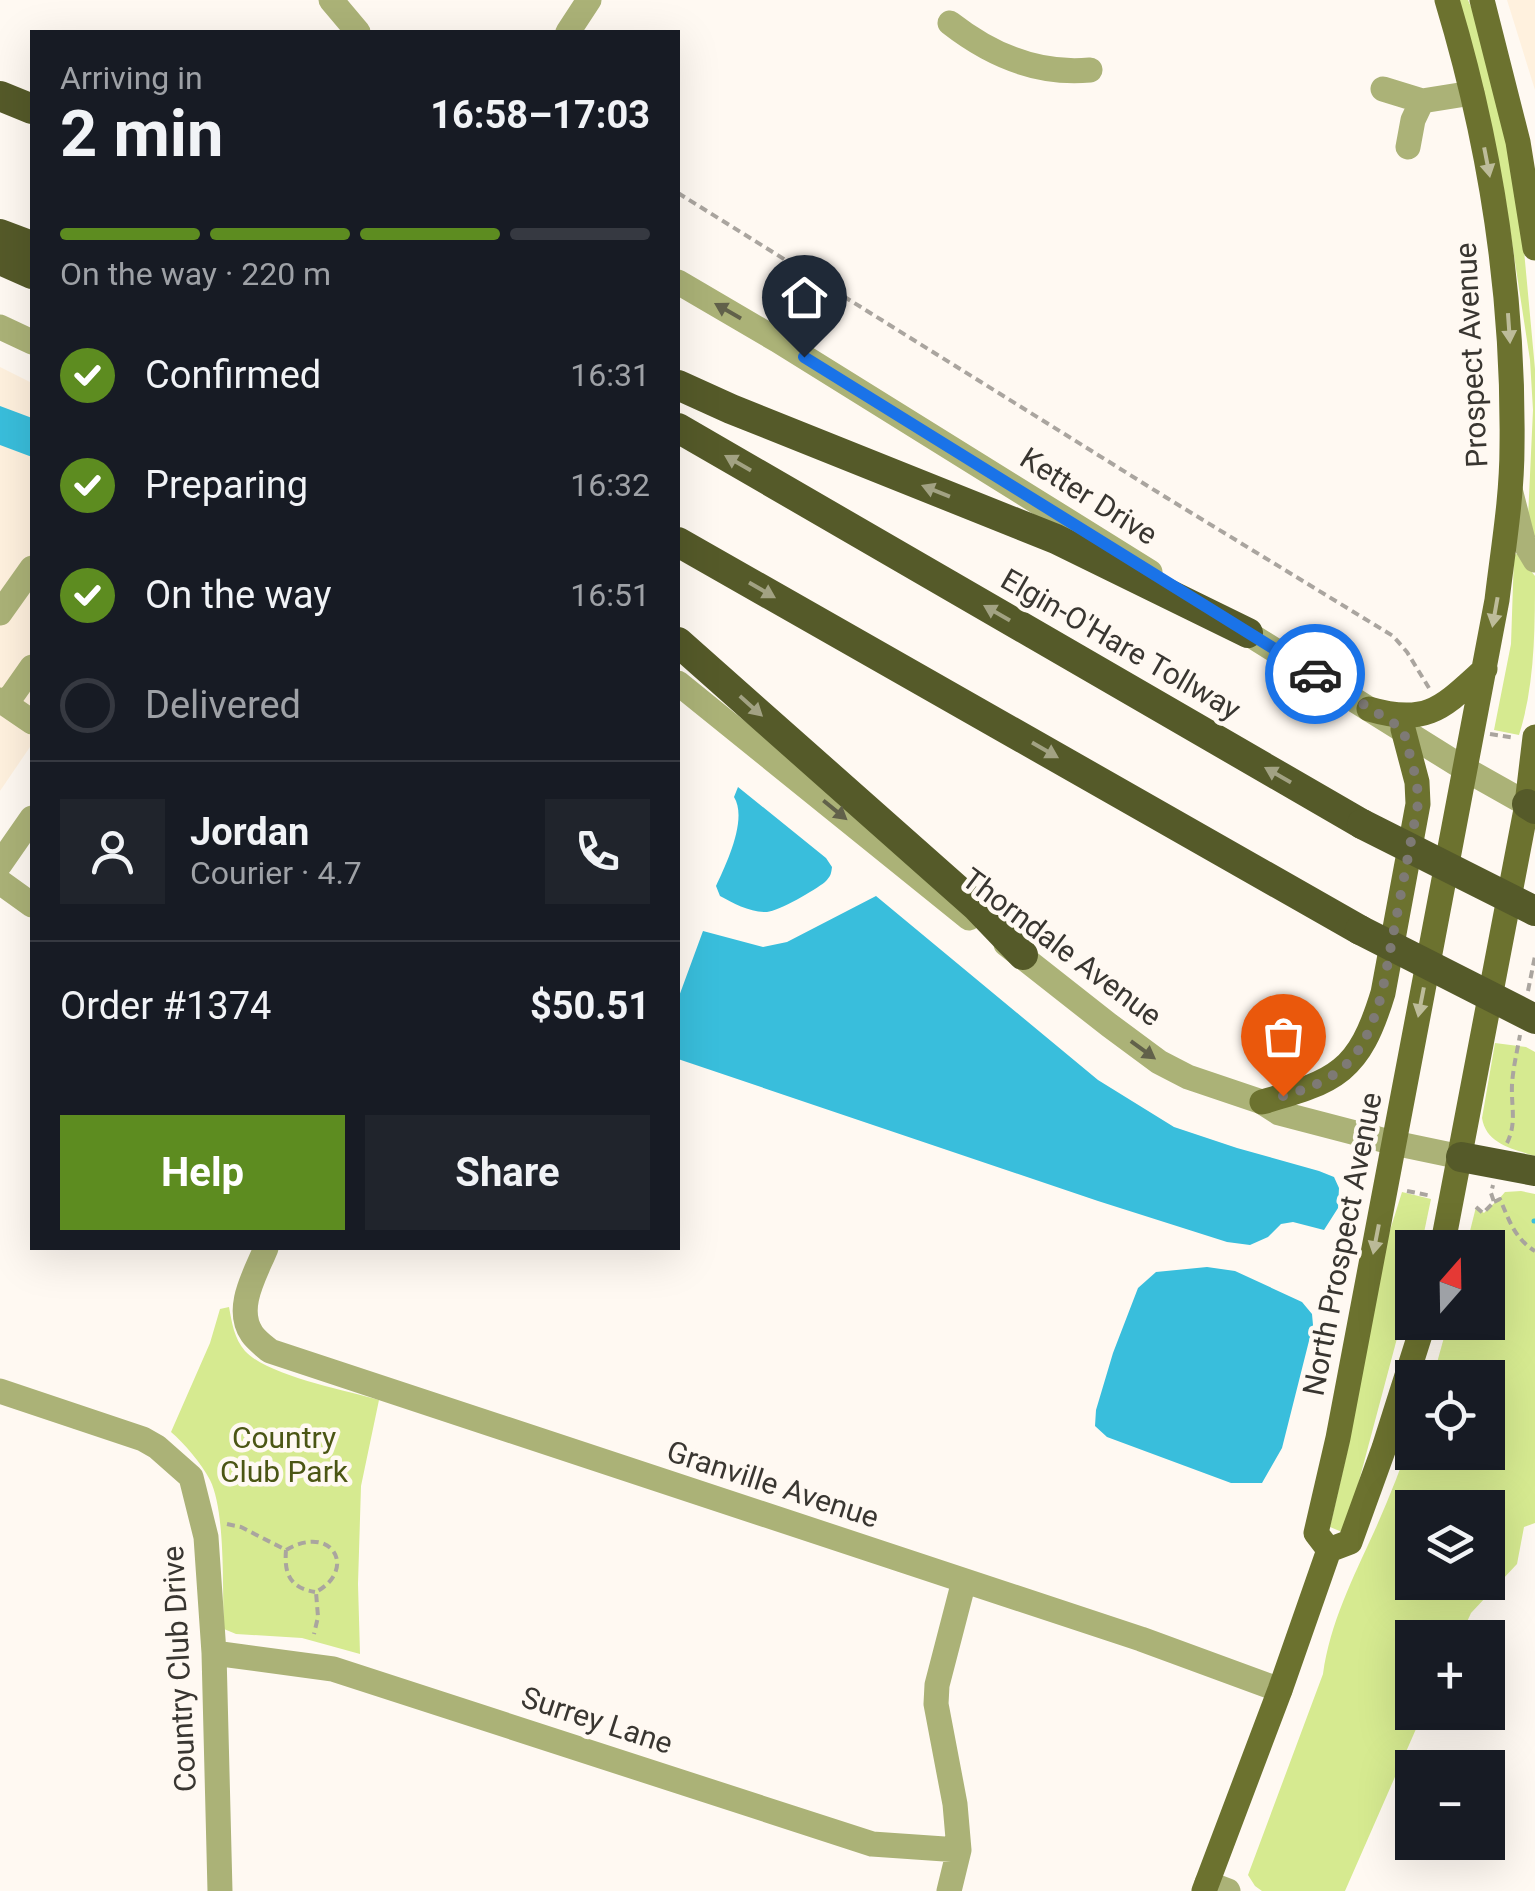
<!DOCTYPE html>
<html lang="en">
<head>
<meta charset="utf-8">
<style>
	:root { --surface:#171b24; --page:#20242c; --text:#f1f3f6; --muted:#9ea1a6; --line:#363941; --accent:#5d8c20 }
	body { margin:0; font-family:Roboto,sans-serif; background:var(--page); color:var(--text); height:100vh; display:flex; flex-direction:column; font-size:38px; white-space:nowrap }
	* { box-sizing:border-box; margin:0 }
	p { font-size:32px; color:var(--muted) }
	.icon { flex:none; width:55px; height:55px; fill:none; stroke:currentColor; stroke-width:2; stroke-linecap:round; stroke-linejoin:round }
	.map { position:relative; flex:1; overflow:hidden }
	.sheet { position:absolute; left:30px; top:30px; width:650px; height:1220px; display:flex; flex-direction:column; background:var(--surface); border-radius:0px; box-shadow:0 10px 40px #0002 }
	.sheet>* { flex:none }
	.needle { width:65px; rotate:20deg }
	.tools { position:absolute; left:1395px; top:1230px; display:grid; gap:20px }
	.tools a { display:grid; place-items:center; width:110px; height:110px; border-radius:0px; background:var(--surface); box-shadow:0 10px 40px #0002; font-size:50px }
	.pin { position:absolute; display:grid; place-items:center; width:85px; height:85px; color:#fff; margin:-102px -42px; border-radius:50% 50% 50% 0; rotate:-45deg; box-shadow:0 0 10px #0007 }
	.pin .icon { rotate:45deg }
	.courier { position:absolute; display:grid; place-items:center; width:100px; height:100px; margin:-50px; border:8px solid #1a73e8; border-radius:50%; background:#fff; color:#222; box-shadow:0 2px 12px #0007 }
	.head em { font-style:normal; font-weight:700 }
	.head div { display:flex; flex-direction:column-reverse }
	.head { display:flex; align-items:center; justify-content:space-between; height:170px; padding:0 30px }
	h1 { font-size:65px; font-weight:700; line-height:75px }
	.bar { display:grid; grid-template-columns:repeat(4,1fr); gap:15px 10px; align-content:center; height:120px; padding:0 30px }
	.bar i { height:12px; border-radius:8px; background:var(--line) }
	.bar .on { background:var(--accent) }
	.bar p { grid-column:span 4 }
	.line { display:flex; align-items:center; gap:25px; padding:0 30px; border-top:2px solid var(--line) }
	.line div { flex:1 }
	.round { display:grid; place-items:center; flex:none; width:105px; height:105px; border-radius:0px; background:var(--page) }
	ol { padding:0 30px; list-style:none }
	li { display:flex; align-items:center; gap:30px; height:110px }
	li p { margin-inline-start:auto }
	li .icon { padding:10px; border-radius:50%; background:var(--accent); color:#fff; stroke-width:4 }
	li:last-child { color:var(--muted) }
	li i { width:55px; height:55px; border:5px solid var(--line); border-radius:50% }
	.button { display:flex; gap:20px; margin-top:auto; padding:20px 30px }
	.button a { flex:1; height:115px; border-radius:0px; background:var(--accent); color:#fff; font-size:40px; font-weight:700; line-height:115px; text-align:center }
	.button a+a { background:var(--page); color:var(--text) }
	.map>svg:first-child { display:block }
	.built { fill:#fff1de }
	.green { fill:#d6ea90; fill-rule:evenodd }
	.water { fill:#39bedc }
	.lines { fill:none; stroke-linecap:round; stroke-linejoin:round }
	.stream { stroke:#39bedc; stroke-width:5 }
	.path { stroke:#aaa59f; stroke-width:4; stroke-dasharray:8 5; stroke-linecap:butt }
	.minor { stroke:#abb277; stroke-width:25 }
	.major { stroke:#6c722f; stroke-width:25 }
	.highway { stroke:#555a29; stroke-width:30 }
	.highway-bridge { stroke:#555a29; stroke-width:30 }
	.oneway { fill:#bdbc9a }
	.oneway2 { fill:#61614a }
	.oneway3 { fill:#a2a283 }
	.done { stroke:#7e7a75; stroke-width:10; stroke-dasharray:0 18 }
	.route { stroke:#1a73e8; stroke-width:12 }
	.labels { text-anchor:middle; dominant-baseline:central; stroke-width:9; stroke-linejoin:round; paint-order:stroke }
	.street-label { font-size:30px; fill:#393631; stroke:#fff9f2 }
	.park-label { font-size:30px; fill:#4b5614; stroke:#fff9f2 }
</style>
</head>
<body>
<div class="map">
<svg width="1535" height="1891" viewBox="0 0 1535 1891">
	<rect width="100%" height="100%" fill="#fff9f2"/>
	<!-- built -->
	<path class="built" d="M 1507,0 L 1535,0 L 1535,90 Z
		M 0,367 L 32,383 L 32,744 L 0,791 Z"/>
	<!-- green -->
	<path class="green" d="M 1458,0 L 1468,0 L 1479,25 L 1507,141 L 1522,229 L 1535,369 L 1535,550 L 1528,518 L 1533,410 L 1530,360 L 1503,184 Z
		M 1519,553 L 1526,565 L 1535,576 C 1535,628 1535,685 1519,735 L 1494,730 L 1511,644 L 1514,555 Z
		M 1495,1043 L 1526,1047 L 1535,1052 L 1535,1156 C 1513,1149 1486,1144 1482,1118 Z
		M 1521,1191 L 1535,1194 L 1535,1523 L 1524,1527 L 1517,1564 L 1471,1613 L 1460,1637 L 1412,1638 L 1412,1712 L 1423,1713 L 1345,1891 L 1262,1891 L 1255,1886 L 1248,1875 L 1323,1674 C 1330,1623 1353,1578 1374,1532 C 1388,1501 1401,1468 1412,1436 L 1412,1452 L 1488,1452 L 1488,1378 L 1433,1377 L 1448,1323 L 1488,1322 L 1488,1248 L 1466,1247 L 1476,1207 L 1484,1213 C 1491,1205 1499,1200 1505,1192 ZM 1412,1508 L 1488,1508 L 1488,1582 L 1412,1582 Z
		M 1402,1192 L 1431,1199 L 1421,1247 L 1412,1248 L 1412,1282 L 1355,1496 L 1342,1532 L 1330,1527 L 1348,1448 L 1387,1240 Z
		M 229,1307 C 232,1323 234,1338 245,1351 C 268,1376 345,1390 379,1400 L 361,1486 L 358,1584 L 360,1654 L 302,1638 L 236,1634 L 224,1629 C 222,1591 226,1512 210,1480 C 201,1463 185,1444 171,1432 L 210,1343 L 220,1309 Z"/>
	<!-- water -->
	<path class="water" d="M 0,406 L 32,418 L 32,457 L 0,445 Z
		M 738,787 L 826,858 L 832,867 C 831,874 831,876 825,882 C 815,890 779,911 767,912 C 751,913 733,903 720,896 L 716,886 C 726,865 748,819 734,797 Z
		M 876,896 L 1098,1080 L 1174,1127 L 1237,1148 L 1319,1171 L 1334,1177 L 1339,1188 L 1338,1208 L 1324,1230 L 1293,1222 L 1281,1224 L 1268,1237 L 1250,1245 L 1227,1242 L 1098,1201 L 678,1059 L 678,999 L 703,931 L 763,947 L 787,942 Z
		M 1207,1267 L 1235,1271 L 1302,1302 L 1312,1314 L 1313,1325 L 1282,1448 L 1262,1483 L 1231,1483 L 1107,1437 L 1095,1426 L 1096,1410 L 1113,1353 L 1138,1288 L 1156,1272 Z"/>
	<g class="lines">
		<!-- stream -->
		<path class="stream" d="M 1534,1221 L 1535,1221"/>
		<!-- path -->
		<path class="path" d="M 678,193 L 1167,498 L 1393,636 L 1407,652 L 1429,688
			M 1490,734 L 1515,738
			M 1528,991 L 1535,956
			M 1507,1143 C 1517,1123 1511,1106 1512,1085 C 1513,1068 1517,1052 1520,1035
			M 1407,1191 L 1432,1196
			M 1494,1202 L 1500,1199 C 1509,1220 1515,1239 1535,1251
			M 1476,1207 L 1483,1213 L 1494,1202 L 1491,1193 L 1493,1185
			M 227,1524 L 241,1527 L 286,1550 C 332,1523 358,1569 316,1592 L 318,1617 L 314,1634
			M 286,1550 C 284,1574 290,1588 315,1592"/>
		<!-- minor -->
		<path class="minor" d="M 331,0 L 358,32
			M 950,23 C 991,55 1037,75 1090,70
			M 568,32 L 589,0
			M 1383,89 L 1422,101 L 1472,93
			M 1408,147 L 1413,120 L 1422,101
			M 678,282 L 777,340 L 1150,572
			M 0,327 L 32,342
			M 1511,493 L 1523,540 L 1535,560
			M 0,613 L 32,568
			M 1231,623 L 1465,769 L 1527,804
			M 678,683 L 969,918
			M 0,700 L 32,722
			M 6,704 L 32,667
			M 0,864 L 32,818
			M 0,882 L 32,905
			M 1006,944 L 1109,1025 L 1159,1062 L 1188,1077 L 1262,1102 L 1279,1113 L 1394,1143 L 1461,1157
			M 266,1248 C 256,1273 234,1308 252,1334 C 256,1340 264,1346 270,1351 L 1141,1639 L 1280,1690
			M 0,1391 L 143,1439 L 157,1447 L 191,1477 L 206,1537 L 214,1653 L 220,1891
			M 214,1653 L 333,1669 L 872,1844 L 959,1850
			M 1207,1883 L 1228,1891
			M 949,1891 L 959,1850 L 955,1804 L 936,1704 L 937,1685 L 964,1581"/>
		<!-- major -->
		<path class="major" d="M 1482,0 L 1518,142 L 1535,248
			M 1369,709 C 1428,726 1443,707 1485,669
			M 1262,1102 C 1337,1081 1359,1072 1383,993 L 1418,804 L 1417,782 L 1403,729
			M 1442,1248 L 1527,804 L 1535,737
			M 1329,1550 L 1316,1533 L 1338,1438 L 1497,600 C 1503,549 1512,498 1512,447 C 1514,295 1491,146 1447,0
			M 1204,1891 L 1280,1690 L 1329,1550 L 1350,1542 L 1384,1448 L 1424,1322"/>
		<!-- highway -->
		<path class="highway" d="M 0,96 L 32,109
			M 0,234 L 32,246
			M 0,260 L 32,274
			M 678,385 L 731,409 L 1056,539 L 1248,633
			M 678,428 L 1362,824
			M 678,542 L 1360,930
			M 678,642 L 977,907 L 1023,955
			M 1527,804 L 1535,809
			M 1461,1157 L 1535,1171"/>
		<!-- highway-bridge -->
		<path class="highway-bridge" d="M 1362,824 L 1535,911
			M 1360,930 L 1535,1019"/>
	</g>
	<!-- one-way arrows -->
	<defs><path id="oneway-solid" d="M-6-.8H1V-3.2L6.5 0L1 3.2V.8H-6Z" transform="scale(2.5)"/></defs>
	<g class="oneway">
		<use href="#oneway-solid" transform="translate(1487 162) rotate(79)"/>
		<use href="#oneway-solid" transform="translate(1509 328) rotate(86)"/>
		<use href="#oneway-solid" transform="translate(1495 612) rotate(100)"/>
		<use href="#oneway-solid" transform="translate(1421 1002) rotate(101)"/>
		<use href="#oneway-solid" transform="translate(1376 1239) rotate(101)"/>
	</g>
	<g class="oneway2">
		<use href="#oneway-solid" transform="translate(728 311) rotate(-150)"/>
		<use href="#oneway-solid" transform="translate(835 810) rotate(39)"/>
		<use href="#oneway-solid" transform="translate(1143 1050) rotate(36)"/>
	</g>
	<g class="oneway3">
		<use href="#oneway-solid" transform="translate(738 463) rotate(-150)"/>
		<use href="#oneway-solid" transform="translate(936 491) rotate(-158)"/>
		<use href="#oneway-solid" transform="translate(762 590) rotate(30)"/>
		<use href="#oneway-solid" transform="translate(997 613) rotate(-150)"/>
		<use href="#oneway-solid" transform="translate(751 706) rotate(42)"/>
		<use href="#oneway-solid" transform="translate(1045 750) rotate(30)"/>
		<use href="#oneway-solid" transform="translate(1278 775) rotate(-150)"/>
	</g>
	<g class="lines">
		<!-- done -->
		<path class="done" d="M 1283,1096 C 1347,1078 1364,1055 1382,993 L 1418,804 L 1417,782 L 1403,729 L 1315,674"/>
		<!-- route -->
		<path class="route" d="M 804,357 L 1315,674"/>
	</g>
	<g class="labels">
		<!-- street labels -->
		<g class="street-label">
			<text transform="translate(1471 355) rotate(-93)">Prospect Avenue</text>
			<text transform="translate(1089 496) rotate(32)">Ketter Drive</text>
			<text transform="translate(1121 644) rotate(30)">Elgin-O'Hare Tollway</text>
			<text transform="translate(1062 947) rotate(37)">Thorndale Avenue</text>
			<text transform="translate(1342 1244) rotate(-79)">North Prospect Avenue</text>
			<text transform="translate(773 1484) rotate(18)">Granville Avenue</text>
			<text transform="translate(179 1669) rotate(-93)">Country Club Drive</text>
			<text transform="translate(597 1720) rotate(18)">Surrey Lane</text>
		</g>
		<!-- park labels -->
		<g class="park-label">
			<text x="284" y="1437">Country<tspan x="284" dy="34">Club Park</tspan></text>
		</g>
	</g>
</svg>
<div class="tools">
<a><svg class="needle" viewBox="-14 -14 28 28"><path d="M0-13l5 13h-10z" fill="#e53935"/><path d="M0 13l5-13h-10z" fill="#9ea1a6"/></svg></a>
<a><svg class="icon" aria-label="locate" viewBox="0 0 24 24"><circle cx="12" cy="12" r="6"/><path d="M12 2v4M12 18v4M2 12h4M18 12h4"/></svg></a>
<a><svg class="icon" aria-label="layers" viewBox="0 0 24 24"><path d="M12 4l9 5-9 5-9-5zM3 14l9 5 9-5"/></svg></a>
<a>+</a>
<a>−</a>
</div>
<div class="pin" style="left:1283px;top:1096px;background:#ea580c"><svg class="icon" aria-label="bag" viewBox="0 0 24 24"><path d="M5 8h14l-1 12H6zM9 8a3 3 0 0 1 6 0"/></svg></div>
<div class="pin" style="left:804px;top:357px;background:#1f2937"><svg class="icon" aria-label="home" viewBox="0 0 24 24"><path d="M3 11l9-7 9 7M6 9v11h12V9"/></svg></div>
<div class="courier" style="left:1315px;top:674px"><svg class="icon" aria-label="car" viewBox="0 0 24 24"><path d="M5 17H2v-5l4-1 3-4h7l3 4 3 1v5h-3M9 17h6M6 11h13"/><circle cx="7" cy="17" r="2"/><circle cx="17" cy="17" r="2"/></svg></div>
<section class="sheet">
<div class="head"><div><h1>2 min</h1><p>Arriving in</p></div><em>16:58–17:03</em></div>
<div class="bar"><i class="on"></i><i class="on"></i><i class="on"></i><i></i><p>On the way · 220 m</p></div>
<ol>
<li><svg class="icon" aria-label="check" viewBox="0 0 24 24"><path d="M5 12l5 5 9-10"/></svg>Confirmed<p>16:31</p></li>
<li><svg class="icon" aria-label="check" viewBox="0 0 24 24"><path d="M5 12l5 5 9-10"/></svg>Preparing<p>16:32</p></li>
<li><svg class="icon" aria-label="check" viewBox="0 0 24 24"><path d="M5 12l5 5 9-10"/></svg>On the way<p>16:51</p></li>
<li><i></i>Delivered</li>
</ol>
<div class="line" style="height:180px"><a class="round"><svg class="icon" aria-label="person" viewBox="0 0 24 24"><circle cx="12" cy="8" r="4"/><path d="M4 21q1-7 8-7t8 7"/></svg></a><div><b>Jordan</b><p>Courier · 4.7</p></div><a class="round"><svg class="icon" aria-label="phone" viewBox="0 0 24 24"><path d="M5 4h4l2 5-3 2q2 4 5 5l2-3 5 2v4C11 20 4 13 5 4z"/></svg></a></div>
<div class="line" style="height:130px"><div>Order #1374</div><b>$50.51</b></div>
<div class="button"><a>Help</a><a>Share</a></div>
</section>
</div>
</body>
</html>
